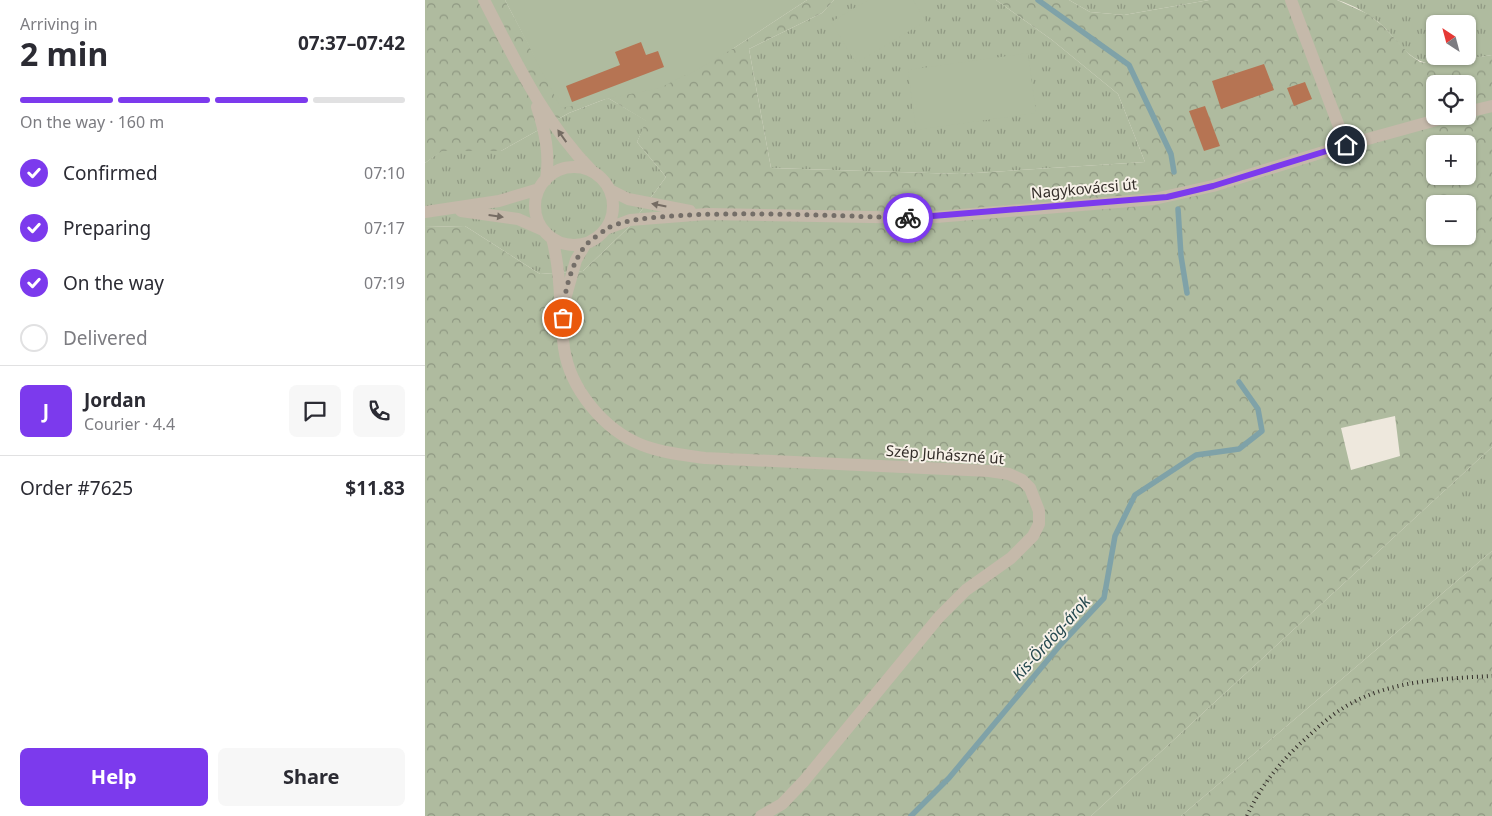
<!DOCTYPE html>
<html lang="en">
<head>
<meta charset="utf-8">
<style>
	:root { --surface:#fff; --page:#f7f7f7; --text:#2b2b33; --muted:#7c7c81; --line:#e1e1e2; --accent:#7c3aed }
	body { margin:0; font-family:"Noto Sans",sans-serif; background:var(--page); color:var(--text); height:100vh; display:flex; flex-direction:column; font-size:19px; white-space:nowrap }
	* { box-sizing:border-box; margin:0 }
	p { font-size:16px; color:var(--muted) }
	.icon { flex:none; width:28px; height:28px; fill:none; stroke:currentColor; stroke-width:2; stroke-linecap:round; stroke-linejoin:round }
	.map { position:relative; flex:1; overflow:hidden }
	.sheet { display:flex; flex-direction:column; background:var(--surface); width:425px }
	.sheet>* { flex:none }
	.needle { width:32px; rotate:324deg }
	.buttons { position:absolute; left:1001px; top:15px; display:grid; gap:10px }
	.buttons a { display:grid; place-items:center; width:50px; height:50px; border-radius:8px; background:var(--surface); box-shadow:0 1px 4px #0004; font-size:25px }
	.pin { position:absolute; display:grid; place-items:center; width:42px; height:42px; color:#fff; margin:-21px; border:2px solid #fff; border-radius:50%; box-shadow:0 1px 5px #0007 }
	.courier { position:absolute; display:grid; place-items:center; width:50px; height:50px; margin:-25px; border:4px solid #7c3aed; border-radius:50%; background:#fff; color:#222; box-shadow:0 1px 6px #0007 }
	.overview em { font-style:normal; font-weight:700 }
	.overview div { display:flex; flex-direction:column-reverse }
	.overview { display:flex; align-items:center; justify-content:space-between; height:85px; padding:0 20px }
	h1 { font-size:32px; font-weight:700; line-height:38px }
	.bar { display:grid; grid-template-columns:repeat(4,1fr); gap:8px 5px; align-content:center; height:60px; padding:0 20px }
	.bar i { height:6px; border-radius:4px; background:var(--line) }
	.bar .on { background:var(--accent) }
	.bar p { grid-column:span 4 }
	.line { display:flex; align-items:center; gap:12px; padding:0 20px; border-top:1px solid var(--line) }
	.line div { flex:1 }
	.round { display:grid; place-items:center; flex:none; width:52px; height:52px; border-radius:8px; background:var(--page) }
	ol { padding:0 20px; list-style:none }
	li { display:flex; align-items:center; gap:15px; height:55px }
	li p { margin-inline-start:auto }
	li .icon { padding:5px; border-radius:50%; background:var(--accent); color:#fff; stroke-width:4 }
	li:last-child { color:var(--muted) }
	li i { width:28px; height:28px; border:2px solid var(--line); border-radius:50% }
	.button { display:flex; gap:10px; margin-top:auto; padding:10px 20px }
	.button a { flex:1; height:58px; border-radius:8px; background:var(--accent); color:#fff; font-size:20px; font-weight:700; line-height:58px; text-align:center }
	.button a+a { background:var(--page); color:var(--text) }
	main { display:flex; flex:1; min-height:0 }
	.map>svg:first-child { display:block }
	.grass { fill:url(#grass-tufts); fill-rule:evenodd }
	.forest { fill:url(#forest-crowns); fill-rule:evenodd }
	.garden { fill:#afbb9f }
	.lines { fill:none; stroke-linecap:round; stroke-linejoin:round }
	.stream { stroke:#7fa2a8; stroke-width:5.5 }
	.building { fill:#b67453 }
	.minor { stroke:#c5b9aa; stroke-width:12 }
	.rail { stroke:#332d29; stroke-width:4; stroke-dasharray:1 4; stroke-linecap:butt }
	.oneway { fill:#756c63 }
	.done { stroke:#746e68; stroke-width:5; stroke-dasharray:0 9 }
	.route { stroke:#7c3aed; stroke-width:6 }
	.labels { text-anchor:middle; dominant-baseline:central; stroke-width:4; stroke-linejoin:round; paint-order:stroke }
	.street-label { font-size:15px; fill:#332d29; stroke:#f7f1e8 }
	.water-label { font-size:16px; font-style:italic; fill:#24484f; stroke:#f7f1e8 }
</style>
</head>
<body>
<main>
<section class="sheet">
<div class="overview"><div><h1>2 min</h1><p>Arriving in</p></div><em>07:37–07:42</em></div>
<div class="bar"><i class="on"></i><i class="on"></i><i class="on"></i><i></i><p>On the way · 160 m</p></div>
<ol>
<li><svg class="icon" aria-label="check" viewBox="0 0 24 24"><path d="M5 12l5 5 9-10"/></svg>Confirmed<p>07:10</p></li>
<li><svg class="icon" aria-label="check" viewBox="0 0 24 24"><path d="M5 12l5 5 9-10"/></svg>Preparing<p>07:17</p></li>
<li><svg class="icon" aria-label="check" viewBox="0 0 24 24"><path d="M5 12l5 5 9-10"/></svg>On the way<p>07:19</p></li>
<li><i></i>Delivered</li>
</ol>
<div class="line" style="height:90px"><b class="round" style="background:var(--accent);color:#fff">J</b><div><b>Jordan</b><p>Courier · 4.4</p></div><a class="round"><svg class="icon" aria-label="chat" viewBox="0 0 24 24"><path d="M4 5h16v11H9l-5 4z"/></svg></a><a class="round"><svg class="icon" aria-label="phone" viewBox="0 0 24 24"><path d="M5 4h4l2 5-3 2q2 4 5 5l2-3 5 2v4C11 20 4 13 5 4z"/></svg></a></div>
<div class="line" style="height:65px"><div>Order #7625</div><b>$11.83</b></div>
<div class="button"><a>Help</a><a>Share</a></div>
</section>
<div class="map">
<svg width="1067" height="816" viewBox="0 0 1067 816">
	<defs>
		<pattern id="grass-tufts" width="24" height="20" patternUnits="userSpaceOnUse" patternTransform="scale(1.25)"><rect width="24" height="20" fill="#afbb9f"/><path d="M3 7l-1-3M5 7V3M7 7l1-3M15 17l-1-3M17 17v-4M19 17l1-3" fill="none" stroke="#8f9882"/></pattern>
		<pattern id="forest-crowns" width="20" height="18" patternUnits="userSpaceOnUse" patternTransform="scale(1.25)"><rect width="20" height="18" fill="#afbb9f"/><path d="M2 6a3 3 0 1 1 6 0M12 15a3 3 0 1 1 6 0" fill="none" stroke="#8f9882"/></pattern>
	</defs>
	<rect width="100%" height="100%" fill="#eee8dd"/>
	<!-- grass -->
	<path class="grass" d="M 409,0 L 571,0 L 627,40 L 693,94 L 720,162 L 535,174 L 346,168 L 324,49 L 397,13 Z
		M 644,0 L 784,0 L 699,15 L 665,12 Z
		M 912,0 L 1067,0 L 1067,55 C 1050,57 1022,66 1006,64 C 984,61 973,41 959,27 C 946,15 929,5 912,0 ZM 1010,24 L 1042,24 L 1042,56 L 1010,56 Z
		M 183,98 L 222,121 L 212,142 L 241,177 L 205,226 L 158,271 L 115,274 L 40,226 L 0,227 L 0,163 L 16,151 L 76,151 L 144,113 Z
		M 1067,447 L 1067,551 L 756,816 L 666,816 Z"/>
	<!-- forest -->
	<path class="forest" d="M 0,0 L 80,0 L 137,107 L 182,97 L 309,48 L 382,0 L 409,0 L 397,13 L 324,49 L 346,168 L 535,174 L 720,162 L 693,94 L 627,40 L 571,0 L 644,0 L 665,12 L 699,15 L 784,0 L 912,0 L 943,14 L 958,26 L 985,55 L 995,62 L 1008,64 L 1067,55 L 1067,447 L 666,816 L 0,816 L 0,227 L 40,226 L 115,274 L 158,271 L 205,226 L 241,177 L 212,142 L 221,121 L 183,98 L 144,113 L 76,151 L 17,151 L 0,163 ZM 1010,84 L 1042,84 L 1042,116 L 1010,116 ZM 1010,144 L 1042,144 L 1042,176 L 1010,176 ZM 1010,204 L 1042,204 L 1042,236 L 1010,236 ZM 970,416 L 975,456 L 926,470 L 916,428 Z
		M 1067,551 L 1067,816 L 756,816 Z"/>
	<!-- garden -->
	<path class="garden" d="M 80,0 L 382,0 L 309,48 L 261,76 L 260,75 L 235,88 L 136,108 Z
		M 443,0 L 488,0 L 501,21 L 431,63 L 406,22 Z
		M 603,53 L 611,113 L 491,130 L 483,70 Z"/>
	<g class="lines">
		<!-- stream -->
		<path class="stream" d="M 613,0 L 704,65 L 746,154 L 749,172
			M 753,209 L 756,256 L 762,293
			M 486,816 L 524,778 L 636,644 L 679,598 L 690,536 L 710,495 L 771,455 L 814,449 L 837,431 L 833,409 L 814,382"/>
	</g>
	<!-- building -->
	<path class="building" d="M 216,42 L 221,55 L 233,51 L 239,67 L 147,102 L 141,86 L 195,65 L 190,52 Z
		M 839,64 L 849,90 L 796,109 L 787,81 Z
		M 880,82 L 887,99 L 869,106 L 862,88 Z
		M 780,106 L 795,146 L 779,151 L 764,111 Z"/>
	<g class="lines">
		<!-- minor -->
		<path class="minor" d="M 59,0 C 90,60 119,122 167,171
			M 866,0 L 921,145
			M 112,107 C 120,132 125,153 121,180
			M 1042,112 L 1067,106
			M110 206a39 39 0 1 1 78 0a39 39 0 1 1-78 0Z
			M 185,190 L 203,199 L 265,211
			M 36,211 L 93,219 L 118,230
			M 0,212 L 74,201 L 114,189
			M 181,229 L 205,220 L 282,214 L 499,218 L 729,199 L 788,186 L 921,145 L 1026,116
			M 127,238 C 137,277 134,310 139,348 C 145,389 179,430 217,445 C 237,453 260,455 280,458 L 564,471 L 584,474 L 597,480 L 605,488 L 614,511 L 614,524 L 608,536 L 586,558 L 541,590 L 514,617 L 379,781 L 357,804 L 336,816
			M 140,299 L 151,260 L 161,243"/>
		<!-- rail -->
		<path class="rail" d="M 822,816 C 835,787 855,762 878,741 C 887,733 895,725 904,718 C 950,681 1011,679 1067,676"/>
	</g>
	<!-- one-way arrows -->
	<defs><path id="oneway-solid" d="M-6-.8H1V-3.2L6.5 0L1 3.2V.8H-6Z" transform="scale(1.25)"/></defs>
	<g class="oneway">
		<use href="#oneway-solid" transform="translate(137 136) rotate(-125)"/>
		<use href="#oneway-solid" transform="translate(234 205) rotate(-169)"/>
		<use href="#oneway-solid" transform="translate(71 216) rotate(8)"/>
	</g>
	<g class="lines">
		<!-- done -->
		<path class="done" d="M 138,318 C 138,295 146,264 160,246 C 163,242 176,233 180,230 C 212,204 432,217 483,218"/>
		<!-- route -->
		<path class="route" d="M 483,218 L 742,197 L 788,186 L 921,145"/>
	</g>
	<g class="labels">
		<!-- street labels -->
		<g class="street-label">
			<text transform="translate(659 188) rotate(-5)">Nagykovácsi út</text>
			<text transform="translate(520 454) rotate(4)">Szép Juhászné út</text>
		</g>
		<!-- water labels -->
		<g class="water-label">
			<text transform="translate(626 638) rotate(-48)">Kis-Ördög-árok</text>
		</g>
	</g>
</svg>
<div class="buttons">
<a><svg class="needle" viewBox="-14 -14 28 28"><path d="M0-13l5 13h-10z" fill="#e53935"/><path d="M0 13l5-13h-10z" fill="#7c7c81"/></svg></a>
<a><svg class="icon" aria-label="locate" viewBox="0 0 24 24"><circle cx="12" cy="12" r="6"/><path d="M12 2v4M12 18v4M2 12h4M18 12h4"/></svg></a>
<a>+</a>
<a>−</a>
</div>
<div class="pin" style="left:138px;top:318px;background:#ea580c"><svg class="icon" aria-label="bag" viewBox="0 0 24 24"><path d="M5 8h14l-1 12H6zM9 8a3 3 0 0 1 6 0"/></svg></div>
<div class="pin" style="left:921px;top:145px;background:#1f2937"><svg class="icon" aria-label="home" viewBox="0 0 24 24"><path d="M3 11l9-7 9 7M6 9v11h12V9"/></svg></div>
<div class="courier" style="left:483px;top:218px"><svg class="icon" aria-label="bike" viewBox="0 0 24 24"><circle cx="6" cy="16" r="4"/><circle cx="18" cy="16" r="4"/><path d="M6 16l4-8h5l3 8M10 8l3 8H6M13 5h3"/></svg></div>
</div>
</main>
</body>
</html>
